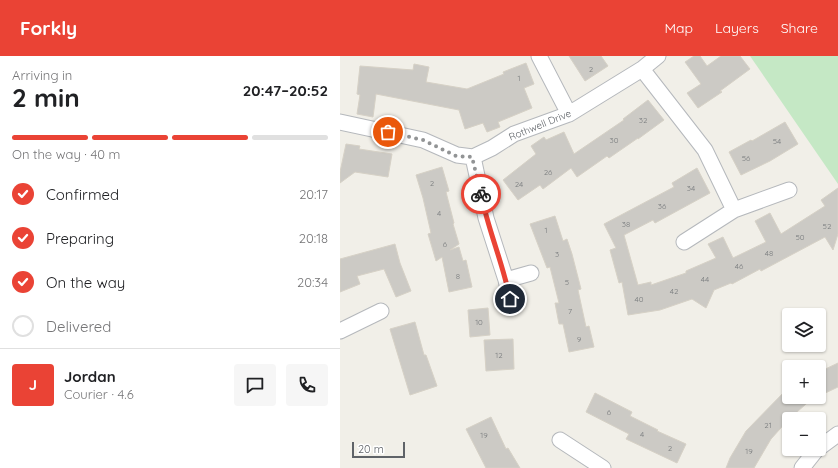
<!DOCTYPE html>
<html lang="en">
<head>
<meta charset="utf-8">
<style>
	:root { --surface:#fff; --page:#f6f6f6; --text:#202124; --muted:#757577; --line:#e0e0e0; --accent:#ea4335 }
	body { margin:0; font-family:Quicksand,sans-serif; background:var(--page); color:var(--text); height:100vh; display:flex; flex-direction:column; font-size:15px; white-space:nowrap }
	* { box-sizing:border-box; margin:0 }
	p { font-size:13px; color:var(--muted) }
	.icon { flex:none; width:22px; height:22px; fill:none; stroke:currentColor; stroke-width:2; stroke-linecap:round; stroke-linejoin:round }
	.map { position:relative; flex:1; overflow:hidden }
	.details { display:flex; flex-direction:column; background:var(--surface); width:340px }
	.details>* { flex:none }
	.buttons { position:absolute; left:442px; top:252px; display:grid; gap:8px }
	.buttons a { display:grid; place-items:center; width:44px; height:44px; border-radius:4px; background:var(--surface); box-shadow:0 1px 3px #0004; font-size:20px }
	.scale { position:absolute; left:12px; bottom:10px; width:53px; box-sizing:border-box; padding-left:4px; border:2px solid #5f6368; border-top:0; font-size:11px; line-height:14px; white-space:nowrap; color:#5f6368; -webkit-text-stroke:3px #fff; paint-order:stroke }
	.pin { position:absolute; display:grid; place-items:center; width:34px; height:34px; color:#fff; margin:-17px; border:2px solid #fff; border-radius:50%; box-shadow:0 1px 4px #0007 }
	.courier { position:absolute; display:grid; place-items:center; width:40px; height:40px; margin:-20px; border:3px solid #ea4335; border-radius:50%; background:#fff; color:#222; box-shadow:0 1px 5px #0007 }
	.headline em { font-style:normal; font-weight:700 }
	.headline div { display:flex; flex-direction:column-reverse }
	.headline { display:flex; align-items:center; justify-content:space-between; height:68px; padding:0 12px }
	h1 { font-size:26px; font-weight:700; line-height:30px }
	.bar { display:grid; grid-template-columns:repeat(4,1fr); gap:6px 4px; align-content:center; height:48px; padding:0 12px }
	.bar i { height:5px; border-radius:3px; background:var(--line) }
	.bar .current { background:var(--accent) }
	.bar p { grid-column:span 4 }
	.line { display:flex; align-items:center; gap:10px; padding:0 12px; border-top:1px solid var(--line) }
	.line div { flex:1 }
	.round { display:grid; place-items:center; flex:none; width:42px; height:42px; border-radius:4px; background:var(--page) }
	ol { padding:0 12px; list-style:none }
	li { display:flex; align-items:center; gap:12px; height:44px }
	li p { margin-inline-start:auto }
	li .icon { padding:4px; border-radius:50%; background:var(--accent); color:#fff; stroke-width:4 }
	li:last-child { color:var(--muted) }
	li i { width:22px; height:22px; border:2px solid var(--line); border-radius:50% }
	header { display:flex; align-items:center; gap:24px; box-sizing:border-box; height:56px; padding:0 20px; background:var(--accent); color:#fff }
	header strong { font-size:19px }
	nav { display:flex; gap:22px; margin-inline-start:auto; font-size:14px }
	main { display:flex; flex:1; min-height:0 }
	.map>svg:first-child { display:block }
	.green { fill:#c5e8c5 }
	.building { fill:#cccac5; stroke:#d6d1c6 }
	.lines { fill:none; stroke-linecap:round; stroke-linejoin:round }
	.minor-casing { stroke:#b5b8bc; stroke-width:17 }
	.minor { stroke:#fff; stroke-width:15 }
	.done { stroke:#929495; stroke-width:4; stroke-dasharray:0 7.2 }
	.route { stroke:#ea4335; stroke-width:5 }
	.labels { text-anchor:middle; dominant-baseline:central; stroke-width:3; stroke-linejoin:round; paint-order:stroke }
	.number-label { font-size:8px; fill:#7a7d7f }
	.street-label { font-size:10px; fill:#5f6368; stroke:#fff }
</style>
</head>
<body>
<header>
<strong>Forkly</strong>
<nav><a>Map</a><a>Layers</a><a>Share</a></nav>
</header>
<main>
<section class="details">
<div class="headline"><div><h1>2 min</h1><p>Arriving in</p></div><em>20:47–20:52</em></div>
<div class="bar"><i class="current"></i><i class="current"></i><i class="current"></i><i></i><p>On the way · 40 m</p></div>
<ol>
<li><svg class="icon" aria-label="check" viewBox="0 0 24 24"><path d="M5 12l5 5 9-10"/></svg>Confirmed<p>20:17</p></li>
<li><svg class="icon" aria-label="check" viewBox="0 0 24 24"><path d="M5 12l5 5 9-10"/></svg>Preparing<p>20:18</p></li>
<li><svg class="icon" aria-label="check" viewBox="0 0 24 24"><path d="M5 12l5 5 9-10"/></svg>On the way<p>20:34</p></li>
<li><i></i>Delivered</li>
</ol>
<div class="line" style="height:72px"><b class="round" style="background:var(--accent);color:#fff">J</b><div><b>Jordan</b><p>Courier · 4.6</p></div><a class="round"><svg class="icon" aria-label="chat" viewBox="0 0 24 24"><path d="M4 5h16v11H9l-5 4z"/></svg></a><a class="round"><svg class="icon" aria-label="phone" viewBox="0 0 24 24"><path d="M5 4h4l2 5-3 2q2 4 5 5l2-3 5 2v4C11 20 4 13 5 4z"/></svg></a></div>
</section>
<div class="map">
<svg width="498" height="412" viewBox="0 0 498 412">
	<rect width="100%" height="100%" fill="#f1efe8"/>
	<!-- green -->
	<path class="green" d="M 410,0 L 498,0 L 498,128 Z"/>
	<!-- building -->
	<path class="building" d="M 229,0 L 261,0 L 268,10 L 245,25 Z
		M 354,0 L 360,0 L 367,10 L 381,0 L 400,0 L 410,13 L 380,35 L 382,36 L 358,52 L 347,37 L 361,28 L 345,6 Z
		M 186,7 L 194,28 L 184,32 L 192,52 L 158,66 L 160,71 L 147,76 L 143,67 L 125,73 L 119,54 L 36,38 L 33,61 L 17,58 L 20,39 L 17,38 L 20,10 L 73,14 L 74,8 L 89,11 L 86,26 L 127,33 L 164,18 L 163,16 Z
		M 308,44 L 324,64 L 298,83 L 298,82 L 269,102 L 267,100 L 237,121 L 231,112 L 203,133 L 200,129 L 178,144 L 163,124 L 196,98 L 191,90 L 204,81 L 206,84 L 224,76 L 234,98 L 284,64 L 283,63 Z
		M 445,66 L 458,88 L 430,105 L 401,119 L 389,96 L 411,84 L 412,85 Z
		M 6,88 L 20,90 L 19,93 L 52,98 L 48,121 L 15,116 L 0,127 L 0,116 Z
		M 102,111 L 109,135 L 106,136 L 114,167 L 113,168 L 119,188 L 110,194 L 119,191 L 123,205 L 126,204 L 132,231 L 109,236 L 102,201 L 96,205 L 88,178 L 91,177 L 83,142 L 76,119 Z
		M 357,112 L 370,137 L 315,167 L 313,164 L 284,179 L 298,229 L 311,226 L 311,229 L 346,217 L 346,215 L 376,202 L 368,188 L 383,181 L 393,202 L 426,186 L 415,165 L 430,157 L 441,178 L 485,150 L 481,144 L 498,132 L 498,178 L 493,194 L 485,181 L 421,215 L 420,213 L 392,228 L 391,227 L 374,234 L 366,252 L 352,243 L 320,254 L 288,259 L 282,226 L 279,227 L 270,194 L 276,192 L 264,168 L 334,131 L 332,127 Z
		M 215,160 L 223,185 L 227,183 L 232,198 L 241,233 L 238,234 L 246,271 L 249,270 L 254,291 L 229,296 L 223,268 L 219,268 L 215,247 L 219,247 L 210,211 L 207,212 L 190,168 Z
		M 55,188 L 60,207 L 71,235 L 56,241 L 44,213 L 17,220 L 20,228 L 0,236 L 0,203 Z
		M 148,252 L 150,279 L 130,281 L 128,254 Z
		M 75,266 L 84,299 L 86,299 L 97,330 L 70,339 L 50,273 Z
		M 173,283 L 174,313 L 146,315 L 144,284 Z
		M 498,307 L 498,331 L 479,340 L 479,316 Z
		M 448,332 L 449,341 L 474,341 L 449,363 L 431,383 L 414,412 L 386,412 L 390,402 L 406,375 Z
		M 255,337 L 292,356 L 290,360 L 318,374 L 317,375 L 346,388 L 337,407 L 286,383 L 289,378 L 246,356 Z
		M 151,361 L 166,393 L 168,392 L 180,412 L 146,412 L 126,373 Z"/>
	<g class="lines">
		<defs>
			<path id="minor" d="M 199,0 L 229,58
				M 318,0 L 302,13 L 365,94 L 394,154 L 344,186
				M 0,66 L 83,84 L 117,99 L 133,101 L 152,92 L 174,78 L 229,58 L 302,13
				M 133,101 L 146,162 L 166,224 L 170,243
				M 394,154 L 449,134
				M 166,224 L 191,217
				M 0,275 L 41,255
				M 220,384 L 263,412
				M 479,392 L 498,378
				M 462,412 L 477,393"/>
		</defs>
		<!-- minor casing -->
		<use href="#minor" class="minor-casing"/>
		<!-- minor -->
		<use href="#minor" class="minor"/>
	</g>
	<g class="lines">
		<!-- done -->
		<path class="done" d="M 48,76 L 83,84 L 116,100 L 132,101 L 141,138"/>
		<!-- route -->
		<path class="route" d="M 141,138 C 148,174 163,207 170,243"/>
	</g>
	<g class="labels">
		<!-- number labels -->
		<g class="number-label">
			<text x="251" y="13">2</text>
			<text x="179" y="22">1</text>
			<text x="303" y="64">32</text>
			<text x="274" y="84">30</text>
			<text x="437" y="85">54</text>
			<text x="406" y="102">56</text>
			<text x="208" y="116">26</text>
			<text x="92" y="127">2</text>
			<text x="179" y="128">24</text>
			<text x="351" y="132">34</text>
			<text x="322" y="150">36</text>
			<text x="99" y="157">4</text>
			<text x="286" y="168">38</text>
			<text x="487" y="170">52</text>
			<text x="206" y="174">1</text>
			<text x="460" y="181">50</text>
			<text x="105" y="188">6</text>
			<text x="429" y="197">48</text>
			<text x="217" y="198">3</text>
			<text x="399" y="210">46</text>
			<text x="118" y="220">8</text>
			<text x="365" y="223">44</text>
			<text x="227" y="226">5</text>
			<text x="334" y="235">42</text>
			<text x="299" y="243">40</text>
			<text x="230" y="255">7</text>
			<text x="139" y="266">10</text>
			<text x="239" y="283">9</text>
			<text x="159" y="299">12</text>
			<text x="269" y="356">6</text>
			<text x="428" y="369">21</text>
			<text x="302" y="378">4</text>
			<text x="144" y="379">19</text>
			<text x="330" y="392">2</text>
			<text x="409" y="395">19</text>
		</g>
		<!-- street labels -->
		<g class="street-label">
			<text transform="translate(200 69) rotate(-22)">Rothwell Drive</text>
		</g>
	</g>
</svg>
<div class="buttons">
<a><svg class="icon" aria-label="layers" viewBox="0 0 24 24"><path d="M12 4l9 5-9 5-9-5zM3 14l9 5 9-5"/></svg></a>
<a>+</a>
<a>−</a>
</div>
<div class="scale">20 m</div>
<div class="pin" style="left:48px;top:76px;background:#ea580c"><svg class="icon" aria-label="bag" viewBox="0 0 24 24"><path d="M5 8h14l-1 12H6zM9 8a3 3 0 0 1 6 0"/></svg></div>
<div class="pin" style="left:170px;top:243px;background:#1f2937"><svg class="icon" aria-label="home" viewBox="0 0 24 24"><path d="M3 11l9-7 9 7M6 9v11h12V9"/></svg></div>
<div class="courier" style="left:141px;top:138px"><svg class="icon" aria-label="bike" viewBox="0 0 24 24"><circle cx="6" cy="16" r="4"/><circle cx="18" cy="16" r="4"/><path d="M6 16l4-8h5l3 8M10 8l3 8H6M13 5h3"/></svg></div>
</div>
</main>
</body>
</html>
